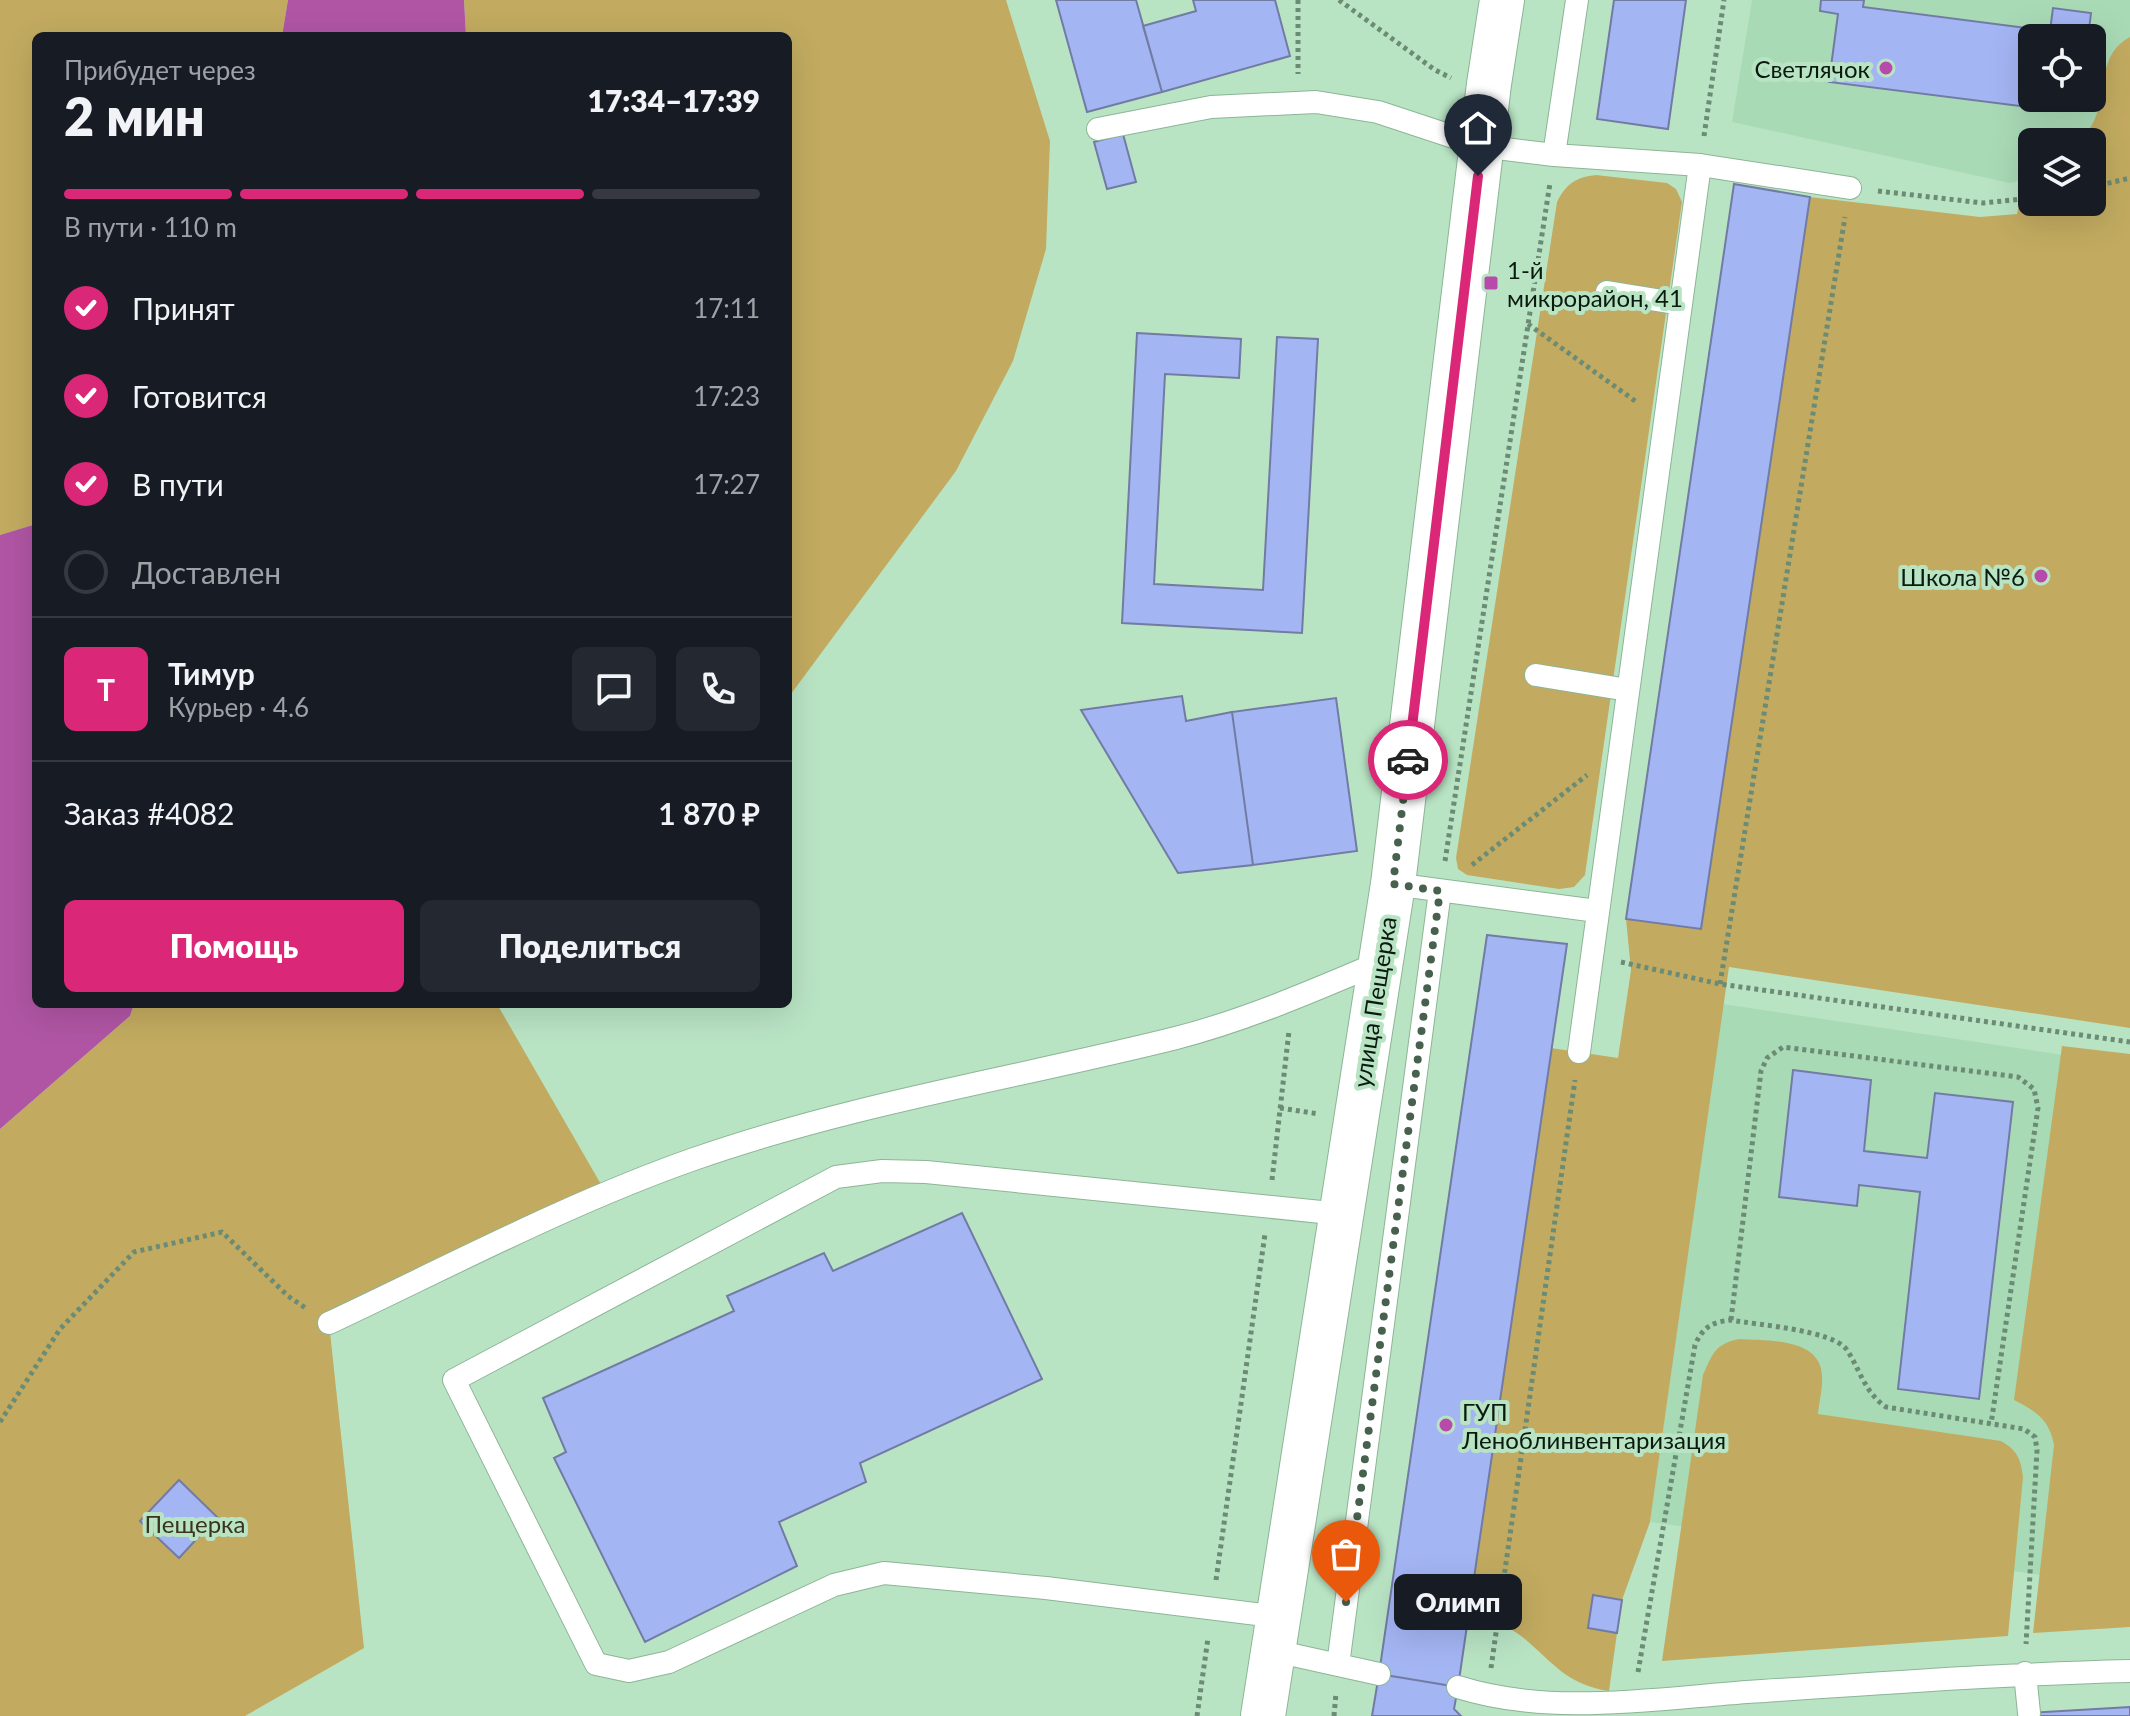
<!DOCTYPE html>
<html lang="ru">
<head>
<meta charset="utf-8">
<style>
	:root { --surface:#171b24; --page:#242831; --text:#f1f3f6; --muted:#9ea1a6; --line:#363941; --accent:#db2777 }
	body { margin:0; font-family:Lato,sans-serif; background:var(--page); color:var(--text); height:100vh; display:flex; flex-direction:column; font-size:30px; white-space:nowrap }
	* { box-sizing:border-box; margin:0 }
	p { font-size:26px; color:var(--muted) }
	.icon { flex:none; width:44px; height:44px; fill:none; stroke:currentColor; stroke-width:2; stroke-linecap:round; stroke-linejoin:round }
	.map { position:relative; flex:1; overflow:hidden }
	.details { position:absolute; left:32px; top:32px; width:760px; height:976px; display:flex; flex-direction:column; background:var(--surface); border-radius:12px; box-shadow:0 8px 32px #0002 }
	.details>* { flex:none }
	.fabs { position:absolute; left:2018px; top:24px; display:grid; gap:16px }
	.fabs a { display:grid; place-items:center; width:88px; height:88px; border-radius:12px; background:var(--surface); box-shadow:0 8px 32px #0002; font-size:40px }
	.pin { position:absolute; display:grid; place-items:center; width:68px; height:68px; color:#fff; margin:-82px -34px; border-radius:50% 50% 50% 0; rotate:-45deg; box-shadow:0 0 8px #0007 }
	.pin .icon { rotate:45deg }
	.courier { position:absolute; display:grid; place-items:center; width:80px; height:80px; margin:-40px; border:6px solid #db2777; border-radius:50%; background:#fff; color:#222; box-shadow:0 2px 10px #0007 }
	.bubble { position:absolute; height:56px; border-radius:12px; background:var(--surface); box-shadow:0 8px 32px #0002; font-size:26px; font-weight:800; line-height:56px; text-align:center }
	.summary em { font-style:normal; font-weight:800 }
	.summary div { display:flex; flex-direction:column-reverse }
	.summary { display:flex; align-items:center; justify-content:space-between; height:136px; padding:0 32px }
	h1 { font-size:52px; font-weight:800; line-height:60px }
	.bar { display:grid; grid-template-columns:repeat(4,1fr); gap:12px 8px; align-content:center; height:96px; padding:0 32px }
	.bar i { height:10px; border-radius:6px; background:var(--line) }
	.bar .current { background:var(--accent) }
	.bar p { grid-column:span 4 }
	.line { display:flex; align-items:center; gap:20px; padding:0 32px; border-top:2px solid var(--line) }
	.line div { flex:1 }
	.round { display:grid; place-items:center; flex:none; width:84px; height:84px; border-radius:12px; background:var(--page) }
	ol { padding:0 32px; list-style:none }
	li { display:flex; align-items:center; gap:24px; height:88px }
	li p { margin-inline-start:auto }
	li .icon { padding:8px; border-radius:50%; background:var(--accent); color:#fff; stroke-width:4 }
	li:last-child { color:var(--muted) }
	li i { width:44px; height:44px; border:4px solid var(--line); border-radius:50% }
	.primary-button { display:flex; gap:16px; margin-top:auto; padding:16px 32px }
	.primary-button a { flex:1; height:92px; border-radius:12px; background:var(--accent); color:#fff; font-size:32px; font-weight:800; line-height:92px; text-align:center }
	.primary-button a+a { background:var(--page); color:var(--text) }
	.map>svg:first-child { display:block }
	.built { fill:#a9dab6; fill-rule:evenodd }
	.green { fill:#c2ab60 }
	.water { fill:#b055a4 }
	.building { fill:#a4b5f4; stroke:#717ba3; stroke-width:2 }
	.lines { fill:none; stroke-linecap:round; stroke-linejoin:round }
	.lane-casing { stroke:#8cb596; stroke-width:24 }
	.secondary-casing { stroke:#8cb596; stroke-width:46 }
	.path { stroke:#6c8b74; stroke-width:5; stroke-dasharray:4 4; stroke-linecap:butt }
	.lane { stroke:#fff; stroke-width:22 }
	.secondary { stroke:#fff; stroke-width:44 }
	.done { stroke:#47614e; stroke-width:8; stroke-dasharray:0 14.4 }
	.route { stroke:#db2777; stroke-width:10 }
	.poi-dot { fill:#b74aaa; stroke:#b9e4c4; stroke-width:3 }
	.labels { text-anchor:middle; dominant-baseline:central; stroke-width:8; stroke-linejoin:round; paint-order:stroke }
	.poi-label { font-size:24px; fill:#0a1a0f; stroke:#b9e4c4; text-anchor:end }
	.street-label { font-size:24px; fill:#0a1a0f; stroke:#b9e4c4 }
	.park-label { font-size:24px; fill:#3a331d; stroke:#b9e4c4 }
</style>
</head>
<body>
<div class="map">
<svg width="2130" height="1716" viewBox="0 0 2130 1716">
	<rect width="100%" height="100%" fill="#b9e4c4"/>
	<!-- built -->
	<path class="built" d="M 1752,0 L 2130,0 L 2130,156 L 2092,142 L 2032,142 L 2032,178 L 2010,183 L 1732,122 ZM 2032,38 L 2092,38 L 2092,98 L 2032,98 Z
		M 1723,1004 L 2130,1065 L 2130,1587 L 1650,1522 Z"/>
	<!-- green -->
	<path class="green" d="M 0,0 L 288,0 L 282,36 L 36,36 L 36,524 L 0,535 Z
		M 464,0 L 1006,0 L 1050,141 L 1046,249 L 1013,361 L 956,471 L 788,698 L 788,36 L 466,36 Z
		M 2130,37 L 2130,1028 L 1729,967 L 1650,1522 L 1622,1600 L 1593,1596 L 1588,1628 L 1617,1633 L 1609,1691 C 1568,1685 1554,1664 1525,1639 C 1509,1626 1487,1617 1469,1608 L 1551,1048 L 1618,1058 L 1631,970 L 1626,919 L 1701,928 L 1810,197 L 1980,217 L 2017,214 L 2032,143 L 2032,202 L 2092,202 L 2092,142 L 2075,142 C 2117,117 2087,60 2130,37 Z
		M 1596,175 L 1667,183 L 1676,189 L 1682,202 L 1585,875 L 1574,887 L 1559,889 L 1467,875 L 1458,869 L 1456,858 L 1557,202 C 1566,184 1576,177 1596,175 Z
		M 134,1004 L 497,1004 L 606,1193 L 329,1323 L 364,1648 L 245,1716 L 0,1716 L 0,1129 L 130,1016 Z
		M 2062,1046 L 2130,1054 L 2130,1627 L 2033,1633 L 2054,1445 C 2049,1419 2037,1412 2014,1400 Z
		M 1739,1339 C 1767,1341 1821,1337 1822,1376 C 1823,1388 1819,1402 1818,1414 L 2001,1441 C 2017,1450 2021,1459 2023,1477 L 2008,1636 L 1662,1661 L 1703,1375 C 1713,1353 1715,1344 1739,1339 Z"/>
	<!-- water -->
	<path class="water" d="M 288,0 L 464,0 L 466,36 L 282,36 Z
		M 36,524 L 36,1004 L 134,1004 L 130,1016 L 0,1129 L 0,535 Z"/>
	<!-- building -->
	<path class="building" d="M 1056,0 L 1136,0 L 1162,92 L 1087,112 Z
		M 1193,0 L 1275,0 L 1290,56 L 1162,92 L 1143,26 L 1196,11 Z
		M 1614,0 L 1686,0 L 1668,129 L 1597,119 Z
		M 1821,0 L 1864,0 L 1863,7 L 2050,31 L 2053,8 L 2091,13 L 2088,38 L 2032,38 L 2032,98 L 2061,98 L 2060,111 L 1829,82 L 1838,14 L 1820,11 Z
		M 1123,134 L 1136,182 L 1107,189 L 1094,142 Z
		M 1734,184 L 1810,197 L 1701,929 L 1626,919 Z
		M 1137,333 L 1241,339 L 1239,378 L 1165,374 L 1154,584 L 1263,590 L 1277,337 L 1318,339 L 1302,633 L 1122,623 Z
		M 1182,696 L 1186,721 L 1232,712 L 1253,865 L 1178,873 L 1081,710 Z
		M 1336,698 L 1357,851 L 1253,865 L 1232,712 Z
		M 1487,935 L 1567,944 L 1458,1687 L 1379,1674 Z
		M 1793,1070 L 1871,1080 L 1864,1151 L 1927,1158 L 1935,1093 L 2013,1102 L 1979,1399 L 1898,1389 L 1920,1192 L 1859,1185 L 1857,1206 L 1779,1197 Z
		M 962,1213 L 1042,1379 L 860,1463 L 866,1482 L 779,1522 L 797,1566 L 645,1642 L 554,1458 L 566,1452 L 543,1398 L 734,1311 L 727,1296 L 824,1253 L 833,1271 Z
		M 179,1480 L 217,1517 L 179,1558 L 140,1521 Z
		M 1593,1595 L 1622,1600 L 1617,1633 L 1588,1628 Z
		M 1379,1674 L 1458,1687 L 1454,1709 L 1461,1716 L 1372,1716 Z
		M 2130,1707 L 2130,1716 L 2029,1716 L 2029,1713 Z"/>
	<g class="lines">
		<defs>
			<path id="lane" d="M 1098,129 L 1211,107 L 1316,102 L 1378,112 L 1481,146 L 1554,155 L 1700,165 L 1850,188
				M 1554,155 L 1577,0
				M 1607,292 L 1681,304
				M 1536,675 L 1628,690
				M 1393,884 L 1597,911
				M 1579,1052 L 1700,165
				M 329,1323 C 448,1267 571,1202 694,1159 C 851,1104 1016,1078 1176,1038 C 1246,1020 1315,990 1381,962
				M 1280,1617 L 1046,1588 L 884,1573 L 834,1585 L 669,1662 L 629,1671 L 596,1664 L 454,1380 L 836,1177 L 882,1171 L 926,1172 L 1341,1214
				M 1275,1651 L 1379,1674
				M 1338,1665 L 1440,891
				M 2025,1673 L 2029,1713
				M 1458,1687 C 1549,1716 1653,1699 1747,1692 C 1875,1684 2002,1674 2130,1671"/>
			<path id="secondary" d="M 1263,1716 L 1393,884 L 1489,84 L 1502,0"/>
		</defs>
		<!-- lane casing -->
		<use href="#lane" class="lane-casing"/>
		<!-- secondary casing -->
		<use href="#secondary" class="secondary-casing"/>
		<!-- path -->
		<path class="path" d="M 1298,0 L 1298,74
			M 1339,0 L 1435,70 L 1451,78
			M 1704,136 L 1724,0
			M 2092,187 L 2130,178
			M 1878,191 L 1983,203 L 2032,198
			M 1528,324 L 1638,403
			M 1445,861 L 1550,183
			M 1472,865 L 1587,775
			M 1621,962 L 1720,984 L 2130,1042
			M 1720,984 L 1845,217
			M 1280,1108 L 1319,1114
			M 1272,1180 L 1289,1031
			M 1731,1320 L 1761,1071 L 1767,1058 L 1783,1047 L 2018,1077 L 2034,1089 L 2038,1108 L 1991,1424
			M 0,1422 L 60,1329 L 134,1252 L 222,1232 L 288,1296 L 307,1309
			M 1216,1580 L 1265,1234
			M 1491,1668 L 1575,1080
			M 1638,1672 L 1695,1345 C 1703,1327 1712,1322 1731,1320 C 1757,1325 1833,1330 1847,1350 C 1860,1370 1865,1393 1886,1407 L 2024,1429 L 2035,1437 L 2037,1450 L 2026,1644
			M 1197,1716 L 1208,1638
			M 1334,1716 L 1336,1693"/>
		<!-- lane -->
		<use href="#lane" class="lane"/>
		<!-- secondary -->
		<use href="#secondary" class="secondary"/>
	</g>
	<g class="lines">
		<!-- done -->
		<path class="done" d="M 1346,1602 L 1440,891 L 1393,884 L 1408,760"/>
		<!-- route -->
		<path class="route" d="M 1408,760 L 1478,176"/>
	</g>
	<!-- markers -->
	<g class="poi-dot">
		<circle cx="1886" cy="68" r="8"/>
		<rect x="1483" y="275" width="16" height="16" rx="4"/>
		<circle cx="2041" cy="576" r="8"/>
		<circle cx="1446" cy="1425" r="8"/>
	</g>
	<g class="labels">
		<!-- poi labels -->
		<g class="poi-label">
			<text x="1870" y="68">Светлячок</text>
			<text x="1507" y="269" text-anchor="start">1-й<tspan x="1507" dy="28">микрорайон, 41</tspan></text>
			<text x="2025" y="576">Школа №6</text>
			<text x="1462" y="1411" text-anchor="start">ГУП<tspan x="1462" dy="28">Леноблинвентаризация</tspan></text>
		</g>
		<!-- street labels -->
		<g class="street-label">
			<text transform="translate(1374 1002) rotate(-81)">улица Пещерка</text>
		</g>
		<!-- park labels -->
		<g class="park-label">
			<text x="195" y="1523">Пещерка</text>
		</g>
	</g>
</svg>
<div class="fabs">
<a><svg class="icon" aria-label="locate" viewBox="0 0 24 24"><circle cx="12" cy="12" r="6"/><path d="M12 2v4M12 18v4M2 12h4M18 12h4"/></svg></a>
<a><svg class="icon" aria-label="layers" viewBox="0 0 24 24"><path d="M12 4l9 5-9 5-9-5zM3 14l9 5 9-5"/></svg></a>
</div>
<div class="pin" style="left:1346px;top:1602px;background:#ea580c"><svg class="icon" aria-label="bag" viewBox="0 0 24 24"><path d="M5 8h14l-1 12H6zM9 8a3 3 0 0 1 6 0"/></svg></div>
<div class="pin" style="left:1478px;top:176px;background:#1f2937"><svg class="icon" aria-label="home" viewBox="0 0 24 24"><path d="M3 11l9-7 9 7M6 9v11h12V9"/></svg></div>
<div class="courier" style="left:1408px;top:760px"><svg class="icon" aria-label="car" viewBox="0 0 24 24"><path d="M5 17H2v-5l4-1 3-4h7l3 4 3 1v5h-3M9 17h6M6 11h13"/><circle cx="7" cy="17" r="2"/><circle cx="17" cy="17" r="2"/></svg></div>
<div class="bubble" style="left:1394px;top:1574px;width:128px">Олимп</div>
<section class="details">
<div class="summary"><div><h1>2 мин</h1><p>Прибудет через</p></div><em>17:34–17:39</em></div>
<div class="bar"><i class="current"></i><i class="current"></i><i class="current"></i><i></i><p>В пути · 110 m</p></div>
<ol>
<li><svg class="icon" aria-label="check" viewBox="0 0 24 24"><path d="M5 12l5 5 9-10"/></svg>Принят<p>17:11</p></li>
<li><svg class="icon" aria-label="check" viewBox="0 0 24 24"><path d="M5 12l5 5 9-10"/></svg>Готовится<p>17:23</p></li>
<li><svg class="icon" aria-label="check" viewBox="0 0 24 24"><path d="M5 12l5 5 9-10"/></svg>В пути<p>17:27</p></li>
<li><i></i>Доставлен</li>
</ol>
<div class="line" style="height:144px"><b class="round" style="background:var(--accent);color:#fff">Т</b><div><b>Тимур</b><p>Курьер · 4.6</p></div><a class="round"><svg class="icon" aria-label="chat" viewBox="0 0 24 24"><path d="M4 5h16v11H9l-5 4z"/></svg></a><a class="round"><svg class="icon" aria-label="phone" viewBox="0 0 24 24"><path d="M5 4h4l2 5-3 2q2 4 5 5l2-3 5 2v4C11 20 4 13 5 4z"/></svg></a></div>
<div class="line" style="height:104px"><div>Заказ #4082</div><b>1 870 ₽</b></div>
<div class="primary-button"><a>Помощь</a><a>Поделиться</a></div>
</section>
</div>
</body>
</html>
